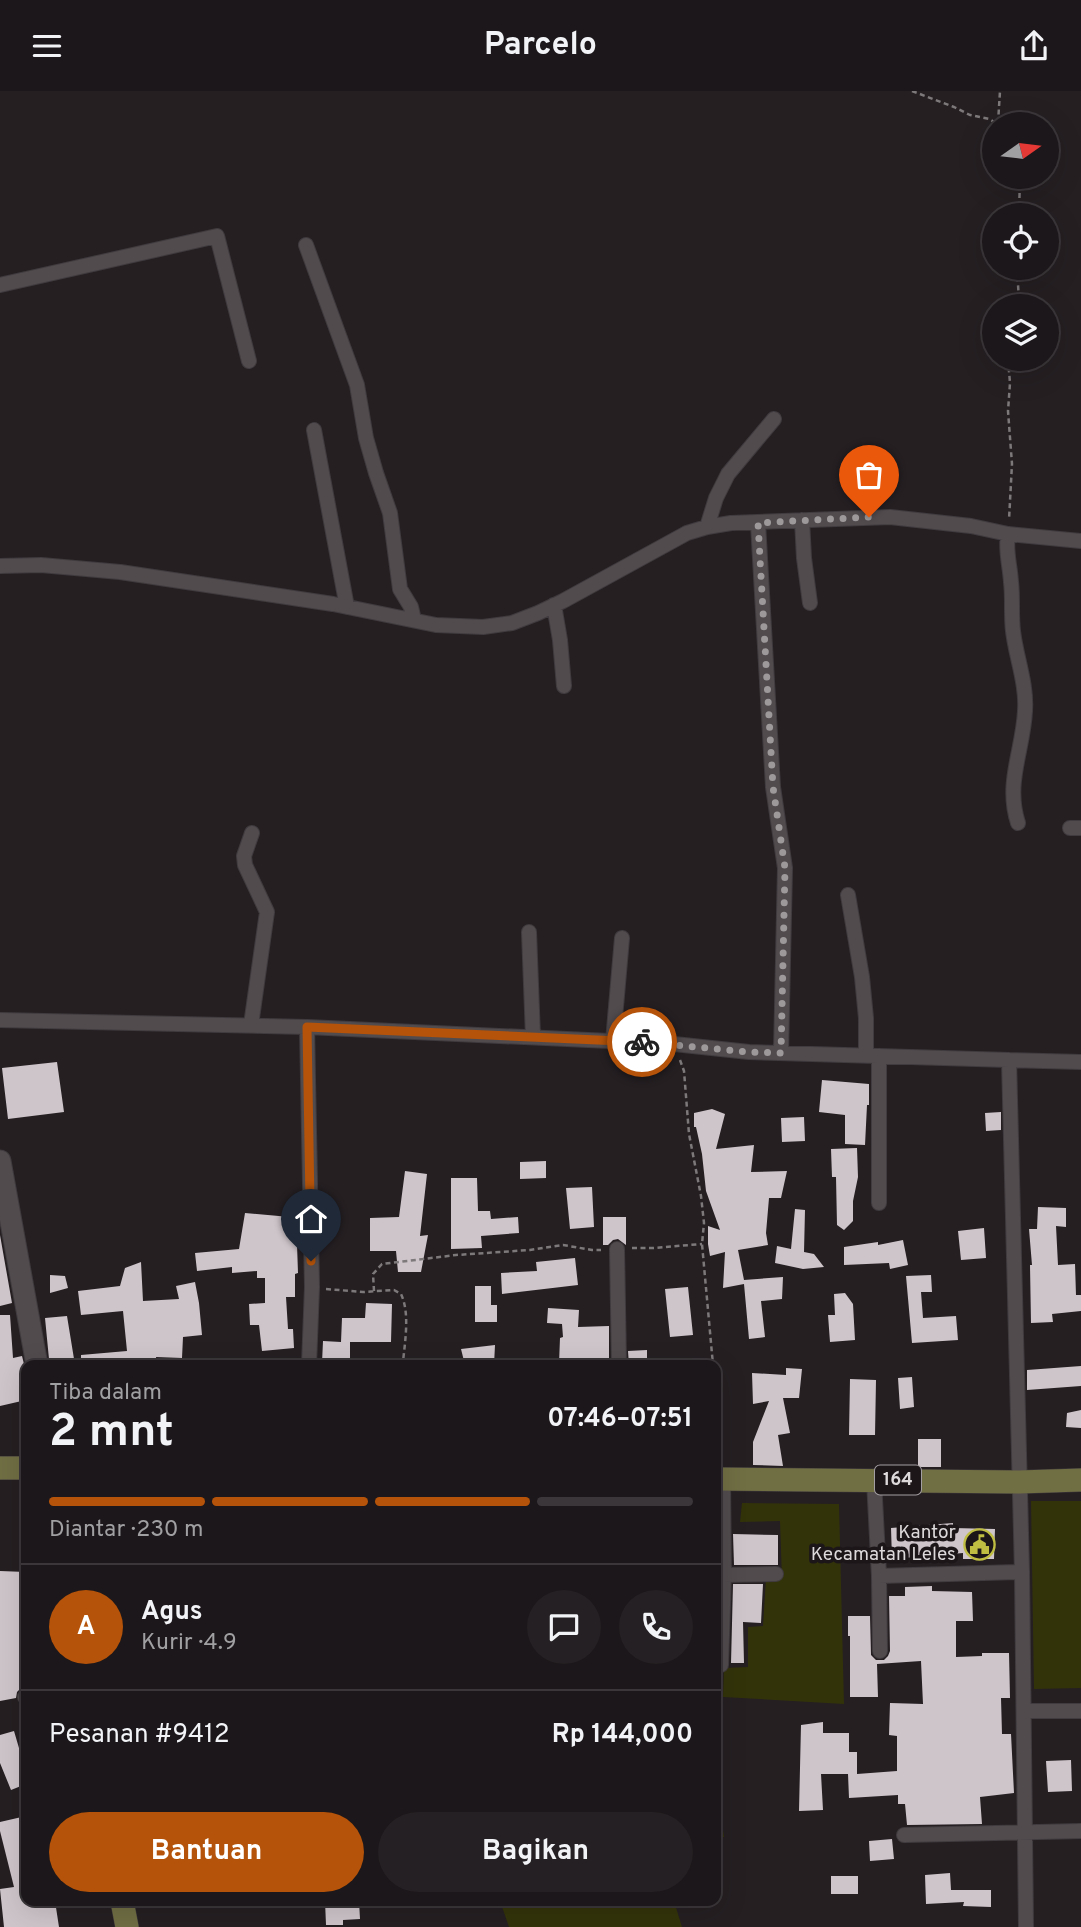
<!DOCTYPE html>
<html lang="id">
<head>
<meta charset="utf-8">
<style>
	:root { --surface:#1c171a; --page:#252023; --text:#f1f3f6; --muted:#a09fa2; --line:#3a3639; --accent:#b45309 }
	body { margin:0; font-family:Overpass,sans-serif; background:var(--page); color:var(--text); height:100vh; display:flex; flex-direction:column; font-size:26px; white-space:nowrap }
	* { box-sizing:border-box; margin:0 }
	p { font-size:23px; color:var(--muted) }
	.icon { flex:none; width:38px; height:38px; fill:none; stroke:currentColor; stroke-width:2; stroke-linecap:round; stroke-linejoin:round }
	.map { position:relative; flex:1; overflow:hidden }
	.drawer { position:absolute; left:21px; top:1269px; width:700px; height:546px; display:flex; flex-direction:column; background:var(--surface); border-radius:14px; box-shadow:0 7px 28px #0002,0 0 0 2px var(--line) }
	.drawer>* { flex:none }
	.needle { width:46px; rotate:76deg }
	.controls { position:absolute; left:982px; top:21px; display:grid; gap:14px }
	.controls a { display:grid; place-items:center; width:77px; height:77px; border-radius:50%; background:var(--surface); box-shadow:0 7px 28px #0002,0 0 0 2px var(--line); font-size:35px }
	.pin { position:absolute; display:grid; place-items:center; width:60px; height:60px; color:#fff; margin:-72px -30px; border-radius:50% 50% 50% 0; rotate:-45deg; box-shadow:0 0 7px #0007 }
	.pin .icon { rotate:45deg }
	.courier { position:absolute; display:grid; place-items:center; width:70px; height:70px; margin:-35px; border:5px solid #b45309; border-radius:50%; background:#fff; color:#222; box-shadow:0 2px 9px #0007 }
	.overview em { font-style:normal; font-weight:700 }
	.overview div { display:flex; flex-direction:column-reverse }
	.overview { display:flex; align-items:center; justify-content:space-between; height:119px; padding:0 28px }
	h1 { font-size:46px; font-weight:700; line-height:52px }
	.bar { display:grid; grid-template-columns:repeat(4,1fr); gap:10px 7px; align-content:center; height:84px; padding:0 28px }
	.bar i { height:9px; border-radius:5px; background:var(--line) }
	.bar .current { background:var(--accent) }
	.bar p { grid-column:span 4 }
	.line { display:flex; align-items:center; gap:18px; padding:0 28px; border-top:2px solid var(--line) }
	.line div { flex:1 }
	.round { display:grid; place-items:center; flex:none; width:74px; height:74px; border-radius:37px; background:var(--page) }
	.primary-button { display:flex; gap:14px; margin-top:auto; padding:14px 28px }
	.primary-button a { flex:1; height:80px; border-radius:42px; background:var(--accent); color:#fff; font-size:28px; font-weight:700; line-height:80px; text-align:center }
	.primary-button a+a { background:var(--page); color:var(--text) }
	header { display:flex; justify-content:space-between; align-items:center; height:91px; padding:0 28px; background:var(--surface); font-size:32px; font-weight:700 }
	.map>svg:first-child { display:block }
	.green { fill:#33330a }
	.building { fill:#cec5ca }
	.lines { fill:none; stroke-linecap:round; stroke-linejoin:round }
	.street-casing { stroke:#403b3e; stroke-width:16 }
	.secondary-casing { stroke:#403b3e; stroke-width:23 }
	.primary-casing { stroke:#403b3e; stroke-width:24 }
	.path { stroke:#7d787a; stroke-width:2.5; stroke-dasharray:5 3.5; stroke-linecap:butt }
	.street { stroke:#514b4e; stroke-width:14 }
	.secondary { stroke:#514b4e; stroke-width:21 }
	.primary { stroke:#706e43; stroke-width:23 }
	.done { stroke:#9d989a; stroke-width:7; stroke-dasharray:0 12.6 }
	.route { stroke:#b45309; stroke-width:9 }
	.labels { text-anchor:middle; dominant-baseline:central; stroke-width:7; stroke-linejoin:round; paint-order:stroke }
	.shield { fill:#1c1619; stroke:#a39ea1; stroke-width:2 }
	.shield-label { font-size:18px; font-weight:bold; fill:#ddd9db }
	.poi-label { font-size:19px; fill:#ddd9db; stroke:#1c1619; text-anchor:end }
</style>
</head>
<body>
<header><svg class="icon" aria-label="menu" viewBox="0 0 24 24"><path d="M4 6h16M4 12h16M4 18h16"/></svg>Parcelo<svg class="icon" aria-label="share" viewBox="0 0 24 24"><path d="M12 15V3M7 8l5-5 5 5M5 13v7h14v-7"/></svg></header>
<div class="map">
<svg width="1081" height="1836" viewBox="0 0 1081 1836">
	<rect width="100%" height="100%" fill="#251f22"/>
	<!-- green -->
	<path class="green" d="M 1031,1410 L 1081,1410 L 1081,1597 L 1034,1598 Z
		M 742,1412 L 839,1413 L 844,1613 L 723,1606 L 724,1577 L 748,1576 L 748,1536 L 763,1535 L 766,1488 L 782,1488 L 780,1430 L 740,1431 Z
		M 716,1696 L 724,1746 L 716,1747 Z
		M 500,1810 L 674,1810 L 682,1836 L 509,1836 Z"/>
	<!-- building -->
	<path class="building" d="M 57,971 L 64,1021 L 8,1028 L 2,977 Z
		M 822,989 L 869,993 L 869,1014 L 867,1014 L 865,1054 L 845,1053 L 845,1024 L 819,1021 Z
		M 712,1018 L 725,1023 L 716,1058 L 754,1054 L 751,1081 L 787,1080 L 781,1107 L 769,1107 L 766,1142 L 768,1154 L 738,1159 L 744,1189 L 783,1186 L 782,1208 L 761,1210 L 765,1246 L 749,1248 L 744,1193 L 723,1197 L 725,1161 L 710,1165 L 708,1153 L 708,1135 L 720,1139 L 706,1100 L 702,1063 L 696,1036 L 694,1036 L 694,1022 Z
		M 1001,1021 L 1001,1039 L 986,1040 L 985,1022 Z
		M 804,1026 L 805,1050 L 782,1051 L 781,1027 Z
		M 857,1057 L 858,1086 L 853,1110 L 853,1130 L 844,1139 L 837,1134 L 836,1086 L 832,1086 L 831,1058 Z
		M 546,1070 L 546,1087 L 520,1088 L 520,1071 Z
		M 405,1080 L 427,1083 L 420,1145 L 428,1144 L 421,1181 L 398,1181 L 396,1160 L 370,1160 L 370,1127 L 399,1126 Z
		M 451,1087 L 477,1087 L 478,1120 L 490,1120 L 491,1128 L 518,1126 L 519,1142 L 481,1145 L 482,1157 L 451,1158 Z
		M 592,1096 L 594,1136 L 570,1138 L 566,1097 Z
		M 1038,1116 L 1066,1117 L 1066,1136 L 1056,1135 L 1058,1174 L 1075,1173 L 1076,1204 L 1081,1204 L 1081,1220 L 1052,1223 L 1053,1231 L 1031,1232 L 1030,1174 L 1032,1174 L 1029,1138 L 1037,1138 Z
		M 795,1118 L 805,1119 L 804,1161 L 814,1163 L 824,1176 L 803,1178 L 775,1172 L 777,1155 L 791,1158 Z
		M 245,1122 L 301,1127 L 302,1153 L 297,1153 L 298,1182 L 295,1183 L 295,1206 L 286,1206 L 288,1238 L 293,1238 L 294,1257 L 262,1260 L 259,1234 L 250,1234 L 249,1213 L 265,1212 L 265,1187 L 257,1187 L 257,1180 L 232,1182 L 232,1176 L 197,1180 L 195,1162 L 239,1158 Z
		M 603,1126 L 626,1126 L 626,1154 L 618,1148 L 613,1149 L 608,1154 L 603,1154 Z
		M 984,1137 L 986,1167 L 961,1169 L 958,1140 Z
		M 0,1144 L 12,1212 L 0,1215 Z
		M 903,1149 L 908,1174 L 890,1178 L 889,1172 L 844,1174 L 844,1156 L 878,1151 L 878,1154 Z
		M 575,1167 L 578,1194 L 502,1203 L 501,1182 L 537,1180 L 536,1171 Z
		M 141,1171 L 143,1210 L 179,1208 L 176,1195 L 195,1191 L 199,1212 L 202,1244 L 183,1246 L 182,1267 L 156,1266 L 157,1274 L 81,1274 L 81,1264 L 127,1260 L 123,1220 L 81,1224 L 78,1200 L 120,1195 L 125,1177 Z
		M 50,1184 L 65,1185 L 68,1197 L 50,1202 Z
		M 931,1184 L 932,1201 L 921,1201 L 923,1227 L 956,1225 L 958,1249 L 912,1252 L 906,1185 Z
		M 475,1195 L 491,1195 L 491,1214 L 497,1214 L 497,1231 L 475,1231 Z
		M 688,1196 L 693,1244 L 670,1246 L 665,1198 Z
		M 845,1202 L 853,1213 L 855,1249 L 830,1251 L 828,1224 L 835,1224 L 834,1203 Z
		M 366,1212 L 392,1213 L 391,1251 L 350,1251 L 350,1273 L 322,1272 L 323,1250 L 341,1251 L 342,1227 L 365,1227 Z
		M 548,1217 L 579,1219 L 578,1236 L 609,1235 L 609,1274 L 559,1273 L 560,1247 L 563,1246 L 562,1233 L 547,1232 Z
		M 0,1224 L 10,1224 L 13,1267 L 22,1265 L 26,1281 L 26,1309 L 0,1315 Z
		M 67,1225 L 75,1274 L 58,1274 L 56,1267 L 49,1268 L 45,1227 Z
		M 495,1254 L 494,1274 L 465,1274 L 461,1258 Z
		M 647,1259 L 647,1274 L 629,1274 L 628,1260 Z
		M 1081,1275 L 1081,1295 L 1027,1299 L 1027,1279 Z
		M 786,1277 L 802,1278 L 799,1307 L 783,1307 L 790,1342 L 778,1344 L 783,1375 L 753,1374 L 753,1351 L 769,1310 L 753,1313 L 752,1282 L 786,1284 Z
		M 912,1286 L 914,1316 L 900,1318 L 898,1287 Z
		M 850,1288 L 876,1289 L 875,1344 L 849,1344 Z
		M 1081,1319 L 1081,1337 L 1066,1336 L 1067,1322 Z
		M 918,1348 L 941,1348 L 941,1376 L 918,1376 Z
		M 953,1432 L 953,1437 L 995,1438 L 994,1468 L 963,1468 L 963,1462 L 892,1468 L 891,1437 Z
		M 733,1443 L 778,1444 L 778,1474 L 734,1474 Z
		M 0,1480 L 26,1481 L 26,1546 L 21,1546 L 23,1581 L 26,1581 L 26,1596 L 21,1597 L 17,1601 L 16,1607 L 0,1610 Z
		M 733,1493 L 763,1493 L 761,1532 L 743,1531 L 744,1572 L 731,1572 Z
		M 932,1495 L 932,1500 L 972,1501 L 973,1530 L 956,1530 L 956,1566 L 982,1565 L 982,1562 L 1009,1562 L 1010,1607 L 1001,1607 L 1002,1643 L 1011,1643 L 1014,1702 L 980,1706 L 982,1733 L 907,1734 L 905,1713 L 898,1713 L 898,1704 L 849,1707 L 848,1683 L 849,1683 L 821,1683 L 823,1719 L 799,1720 L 801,1634 L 823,1631 L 823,1642 L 849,1642 L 849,1661 L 857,1661 L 857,1683 L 897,1680 L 897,1645 L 889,1644 L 890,1612 L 923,1613 L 921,1570 L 877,1573 L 878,1606 L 850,1606 L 850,1545 L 848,1545 L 848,1525 L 870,1525 L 871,1564 L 876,1569 L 884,1569 L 888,1565 L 890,1560 L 889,1505 L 905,1505 L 905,1496 Z
		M 14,1640 L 26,1681 L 26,1693 L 11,1699 L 0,1672 L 0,1644 Z
		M 1071,1669 L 1072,1700 L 1048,1701 L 1046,1670 Z
		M 26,1725 L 26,1810 L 55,1810 L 59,1836 L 4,1836 L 0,1798 L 14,1796 L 0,1740 L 0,1731 Z
		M 892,1748 L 894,1768 L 870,1770 L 869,1750 Z
		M 950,1782 L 951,1799 L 991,1799 L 991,1816 L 963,1815 L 964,1811 L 926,1813 L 925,1784 Z
		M 831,1785 L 858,1785 L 858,1803 L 831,1803 Z
		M 325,1810 L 359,1810 L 360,1828 L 343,1829 L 343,1834 L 326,1834 Z"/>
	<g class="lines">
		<defs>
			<path id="street" d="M 306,154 L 357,294 L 366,347 L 376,382 L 390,422 L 400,498 L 411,516 L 414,529
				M 0,194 L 217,145 L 249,270
				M 314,339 L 347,516
				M 802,429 L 804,467 L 810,512
				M 758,432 L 773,696 L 785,777 L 781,962
				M 707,436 L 716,407 L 728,383 L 774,328
				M 1008,443 C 1005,459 1010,474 1011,491 C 1013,507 1011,523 1013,540 C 1016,566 1027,593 1025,620 C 1023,660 1005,692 1018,732
				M 0,475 L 41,474 L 120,481 L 333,513 L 436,534 L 483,536 L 512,532 L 538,522 L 563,510 L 687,442 L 707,436 L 731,432 L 890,426 L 971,435 L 1008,443 L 1081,450
				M 554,514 L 560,549 L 564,595
				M 1070,737 L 1081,737
				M 848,804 L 862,886 L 866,927 L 866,964
				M 529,841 L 533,946
				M 0,929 L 307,936 L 674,953 L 749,961 L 1009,969
				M 251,934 L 267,821 L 245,774 L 244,765 L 252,742
				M 307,936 L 312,1196 L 309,1274
				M 613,950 L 622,847
				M 879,1112 L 879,965
				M 617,1158 L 619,1274
				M 874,1389 L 879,1485 L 880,1560
				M 724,1484 L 776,1483
				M 879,1485 L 1022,1481
				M 721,1574 L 724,1484 L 723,1388
				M 25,1606 L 26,1606
				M 1024,1620 L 1081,1620
				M 904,1744 L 1081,1740
				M 1026,1836 L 1022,1481 L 1009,969 L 1081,971"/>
			<path id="secondary" d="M 0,1070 L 37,1274"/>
			<path id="primary" d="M 0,1377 L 26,1377
				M 716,1388 L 1019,1391 L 1081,1389
				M 122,1810 L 127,1836"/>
		</defs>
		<!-- street casing -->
		<use href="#street" class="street-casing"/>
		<!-- secondary casing -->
		<use href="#secondary" class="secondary-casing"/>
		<!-- primary casing -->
		<use href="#primary" class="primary-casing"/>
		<!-- path -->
		<path class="path" d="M 912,0 L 954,16 L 970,24 L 989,28 L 998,33
			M 998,32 L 1000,0
			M 1019,124 L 1020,86
			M 1015,215 L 1019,210 L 1017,177
			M 1008,268 L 1010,292 L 1008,320 L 1012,373 L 1009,429
			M 680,969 L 684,980 L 689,1043 L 701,1105 L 704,1132 L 702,1153 L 713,1274
			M 632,1157 L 653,1157 L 702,1153
			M 326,1198 L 363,1201 L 394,1199 L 401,1203 C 410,1222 405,1250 403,1271
			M 374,1200 L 373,1183 L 382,1173 L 456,1164 L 530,1159 L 563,1154 L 592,1159 L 601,1159"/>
		<!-- street -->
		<use href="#street" class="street"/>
		<!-- secondary -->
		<use href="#secondary" class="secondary"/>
		<!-- primary -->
		<use href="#primary" class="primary"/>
	</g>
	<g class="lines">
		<!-- done -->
		<path class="done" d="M 642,951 L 749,961 L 781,962 L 785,777 L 773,696 L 758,432 L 869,426"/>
		<!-- route -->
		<path class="route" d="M 311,1170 L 307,936 L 642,951"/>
	</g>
	<!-- icons -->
	<defs>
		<symbol id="civic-ring" viewBox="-11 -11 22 22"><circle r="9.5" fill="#1c1619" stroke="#bfbe42" stroke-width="1.5"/><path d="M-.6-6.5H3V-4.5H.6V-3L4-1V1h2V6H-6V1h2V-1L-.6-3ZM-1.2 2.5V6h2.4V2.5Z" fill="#bfbe42"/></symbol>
	</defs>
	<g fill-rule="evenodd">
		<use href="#civic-ring" x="962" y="1436" width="35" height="35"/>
	</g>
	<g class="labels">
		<!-- shield labels -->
		<rect class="shield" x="875" y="1374.5" width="46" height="29" rx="5"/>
		<g class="shield-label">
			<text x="898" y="1389">164</text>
		</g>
		<!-- poi labels -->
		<g class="poi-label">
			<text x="956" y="1442">Kantor<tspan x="956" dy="22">Kecamatan Leles</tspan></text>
		</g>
	</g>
</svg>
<div class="controls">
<a><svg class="needle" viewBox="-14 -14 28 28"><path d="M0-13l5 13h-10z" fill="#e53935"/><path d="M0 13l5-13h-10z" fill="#a09fa2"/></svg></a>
<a><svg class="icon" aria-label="locate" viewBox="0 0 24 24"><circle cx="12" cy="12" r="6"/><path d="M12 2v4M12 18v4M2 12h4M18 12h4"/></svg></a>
<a><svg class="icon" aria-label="layers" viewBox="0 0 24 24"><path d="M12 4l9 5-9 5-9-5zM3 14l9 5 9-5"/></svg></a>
</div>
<div class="pin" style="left:869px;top:426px;background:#ea580c"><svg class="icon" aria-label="bag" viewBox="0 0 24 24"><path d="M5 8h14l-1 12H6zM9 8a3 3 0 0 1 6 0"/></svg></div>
<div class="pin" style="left:311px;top:1170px;background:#1f2937"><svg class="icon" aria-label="home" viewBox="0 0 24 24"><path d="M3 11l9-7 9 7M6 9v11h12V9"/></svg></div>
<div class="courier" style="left:642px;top:951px"><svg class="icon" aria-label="bike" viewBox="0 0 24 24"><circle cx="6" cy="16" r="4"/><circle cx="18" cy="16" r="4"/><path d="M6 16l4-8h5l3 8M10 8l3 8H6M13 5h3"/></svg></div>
<section class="drawer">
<div class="overview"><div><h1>2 mnt</h1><p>Tiba dalam</p></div><em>07:46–07:51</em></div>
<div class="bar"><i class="current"></i><i class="current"></i><i class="current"></i><i></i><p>Diantar · 230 m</p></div>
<div class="line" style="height:126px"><b class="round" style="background:var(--accent);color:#fff">A</b><div><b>Agus</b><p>Kurir · 4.9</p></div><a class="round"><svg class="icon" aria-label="chat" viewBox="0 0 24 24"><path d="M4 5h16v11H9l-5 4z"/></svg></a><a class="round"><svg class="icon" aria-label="phone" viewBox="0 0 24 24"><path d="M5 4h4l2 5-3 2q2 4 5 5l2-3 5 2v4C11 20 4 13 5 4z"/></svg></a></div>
<div class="line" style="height:91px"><div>Pesanan #9412</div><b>Rp 144,000</b></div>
<div class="primary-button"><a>Bantuan</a><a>Bagikan</a></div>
</section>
</div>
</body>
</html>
